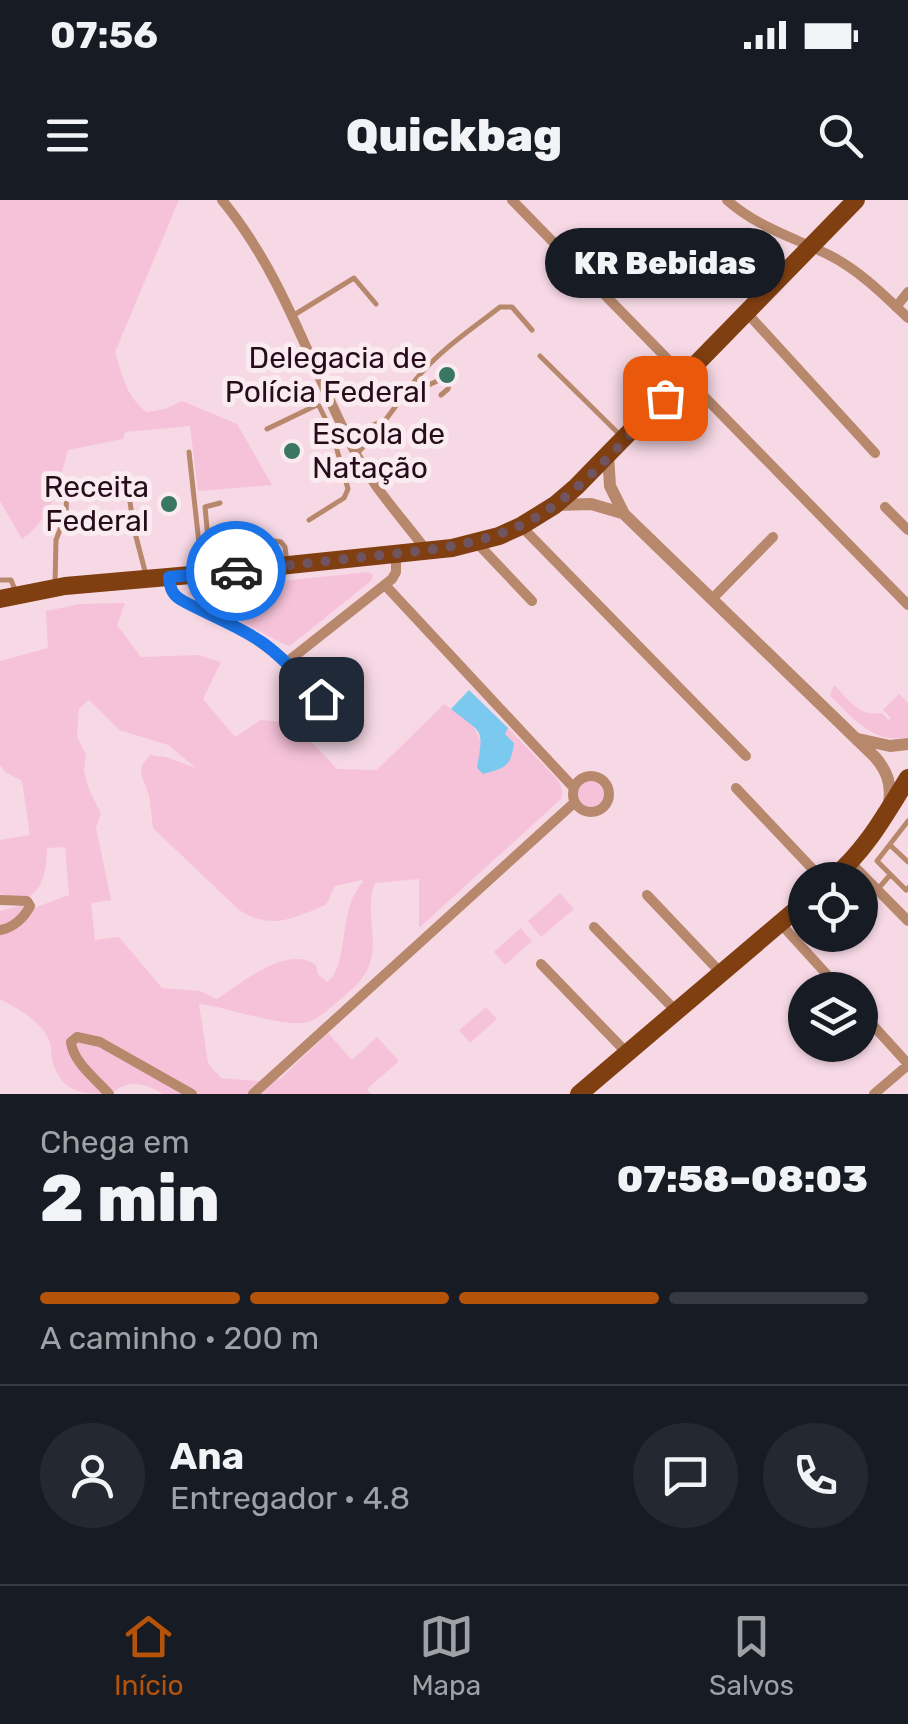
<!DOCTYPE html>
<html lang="pt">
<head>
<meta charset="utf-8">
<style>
	:root { --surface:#171b24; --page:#242831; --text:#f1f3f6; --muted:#9ea1a6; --line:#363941; --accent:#b45309 }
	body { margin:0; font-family:Rubik,sans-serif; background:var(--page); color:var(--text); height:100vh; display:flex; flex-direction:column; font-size:38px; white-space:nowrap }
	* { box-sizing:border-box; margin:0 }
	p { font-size:32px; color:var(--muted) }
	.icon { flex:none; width:55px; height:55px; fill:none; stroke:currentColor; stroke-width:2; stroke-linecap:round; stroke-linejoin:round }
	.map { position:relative; height:894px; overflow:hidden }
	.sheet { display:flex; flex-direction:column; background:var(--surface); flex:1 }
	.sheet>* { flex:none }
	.controls { position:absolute; left:788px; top:662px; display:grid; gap:20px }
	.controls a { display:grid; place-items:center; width:90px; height:90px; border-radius:50%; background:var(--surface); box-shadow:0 2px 8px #0004; font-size:50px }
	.pin { position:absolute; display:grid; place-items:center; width:85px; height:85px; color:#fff; margin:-42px; border-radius:20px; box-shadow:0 5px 15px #0006 }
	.courier { position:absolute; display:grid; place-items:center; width:100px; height:100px; margin:-50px; border:8px solid #1a73e8; border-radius:50%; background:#fff; color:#222; box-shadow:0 2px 12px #0007 }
	.bubble { position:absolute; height:70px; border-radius:35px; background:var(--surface); box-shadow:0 2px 8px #0004; font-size:32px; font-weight:800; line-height:70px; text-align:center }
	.summary em { font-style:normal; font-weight:800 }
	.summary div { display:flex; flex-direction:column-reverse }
	.summary { display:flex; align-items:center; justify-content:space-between; height:170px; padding:0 40px }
	h1 { font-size:65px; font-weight:800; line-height:75px }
	.bar { display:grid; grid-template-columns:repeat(4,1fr); gap:15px 10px; align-content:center; height:120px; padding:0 40px }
	.bar i { height:12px; border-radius:8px; background:var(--line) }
	.bar .current { background:var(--accent) }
	.bar p { grid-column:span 4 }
	.line { display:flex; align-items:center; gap:25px; padding:0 40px; border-top:2px solid var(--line) }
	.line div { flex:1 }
	.round { display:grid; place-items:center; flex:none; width:105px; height:105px; border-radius:52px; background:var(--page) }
	.status { display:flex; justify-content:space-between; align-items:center; height:70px; padding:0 50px; background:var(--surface); direction:ltr }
	.status svg { height:28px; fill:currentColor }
	header { display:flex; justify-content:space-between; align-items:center; height:130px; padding:0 40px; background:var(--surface); font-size:45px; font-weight:800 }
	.tabs { display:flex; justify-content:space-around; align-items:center; height:140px; border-top:2px solid var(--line); background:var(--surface); font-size:28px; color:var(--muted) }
	.tabs a { display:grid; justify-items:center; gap:5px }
	.tabs .current { color:var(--accent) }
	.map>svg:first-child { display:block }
	.green { fill:#f6c2d9; fill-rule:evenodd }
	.water { fill:#7cc9ef }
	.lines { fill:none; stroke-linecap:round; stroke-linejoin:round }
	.service { stroke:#b7886c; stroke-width:5 }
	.minor { stroke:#b7886c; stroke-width:10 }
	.tertiary { stroke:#b7886c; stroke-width:12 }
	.primary { stroke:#803f11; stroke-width:18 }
	.done { stroke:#705461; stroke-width:10; stroke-dasharray:0 18 }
	.route { stroke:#1a73e8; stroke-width:12 }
	.poi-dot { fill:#397764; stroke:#faebf1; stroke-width:4 }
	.labels { text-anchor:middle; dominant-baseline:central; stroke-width:10; stroke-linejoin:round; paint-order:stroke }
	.poi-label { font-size:30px; fill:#270d1a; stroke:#faebf1; text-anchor:end }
</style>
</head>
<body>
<div class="status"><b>07:56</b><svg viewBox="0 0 49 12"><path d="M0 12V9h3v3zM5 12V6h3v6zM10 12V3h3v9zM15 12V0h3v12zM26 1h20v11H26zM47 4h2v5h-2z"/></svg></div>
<header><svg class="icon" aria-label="menu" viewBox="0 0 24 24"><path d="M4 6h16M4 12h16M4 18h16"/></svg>Quickbag<svg class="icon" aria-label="search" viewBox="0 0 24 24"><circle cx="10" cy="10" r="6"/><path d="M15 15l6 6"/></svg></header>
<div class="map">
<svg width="908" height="894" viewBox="0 0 908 894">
	<rect width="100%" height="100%" fill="#f7d9e5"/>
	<!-- green -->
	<path class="green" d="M 0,0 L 179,0 L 115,152 C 123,176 125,196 147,212 L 165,209 L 182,201 L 237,224 L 272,285 L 198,291 L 190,226 L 125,232 L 123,239 L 68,250 C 58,286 54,316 22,339 L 0,301 Z
		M 368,372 L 373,375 L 371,381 L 290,446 L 284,444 L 187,394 L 189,391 Z
		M 125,403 L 117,425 L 141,457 L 198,455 L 221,462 L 203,499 L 235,537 L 261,520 L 294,523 L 337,569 L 377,570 L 444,504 L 472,523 L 483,546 L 479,554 L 505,534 L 508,528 L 559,581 L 563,593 L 561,599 L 419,728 L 419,679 L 375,683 C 365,706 377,735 371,760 C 366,777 357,785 344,796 C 334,804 324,815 313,820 C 291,832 226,806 199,804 L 208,863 L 221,878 L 267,882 L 280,879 L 328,833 L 352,860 L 377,837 L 399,861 L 367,889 L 371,894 L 163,894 C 146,884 128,878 112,894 C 83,894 64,894 53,864 C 51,857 52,847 49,840 C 40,820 18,809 0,799 L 0,711 L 29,703 L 34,708 L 69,695 L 65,647 L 47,648 C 47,677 38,712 0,694 L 0,640 L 30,635 L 22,581 L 5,572 L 0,565 L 0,461 L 48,448 L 46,411 L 80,404 ZM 89,500 L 119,530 L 168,545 L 196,568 L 166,557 L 150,555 L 142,565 L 141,574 L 149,595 L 153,628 L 239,710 C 272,731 293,718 326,705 L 335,686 L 362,680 L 363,682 C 337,709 350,766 327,782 L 318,774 L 316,765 C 287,744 242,783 217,799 L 200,791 L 162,788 L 119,737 L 95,740 L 91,703 L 111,700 L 96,627 L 101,614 L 88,587 L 84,571 L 86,555 L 77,537 L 79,509 Z
		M 834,485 C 850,500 858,517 882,513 L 888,520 L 891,518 L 883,510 L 899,494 L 908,503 L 908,537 C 873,545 854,518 830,496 Z
		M576 594a15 15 0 1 1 30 0a15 15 0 1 1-30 0Z
		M 560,693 L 574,709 L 541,737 L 528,721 Z
		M 521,728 L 532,741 L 505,765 L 494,752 Z
		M 486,807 L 497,819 L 470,843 L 459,830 Z"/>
	<!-- water -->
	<path class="water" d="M 469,490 L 508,528 L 505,534 L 514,543 C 511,567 505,568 483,574 L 477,568 C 484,526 483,535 451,509 Z"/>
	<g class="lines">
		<!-- service -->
		<path class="service" d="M 294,115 L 354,78 L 376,104
			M 540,156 L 619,234
			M 408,194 L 442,179 L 449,185 L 448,189 L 441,195
			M 267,229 L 317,205 L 319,206 L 332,232 L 348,289 L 344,298 L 309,320
			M 349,234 L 386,220
			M 189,252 L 202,371
			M 342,267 C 375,240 391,210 417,178 C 440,150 472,129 500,107 L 512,107 L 532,130
			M 129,295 L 134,329 L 146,375
			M 209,349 L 205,307 L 220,303
			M 210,367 L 209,349 L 275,341 L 281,342 L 285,347 L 287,363
			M 0,380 L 11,380 L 16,392
			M 55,384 L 56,340 L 66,314 L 67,286
			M 908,621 L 877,661 L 906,690 L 908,688
			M 890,645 L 908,662
			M 877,690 L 890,675"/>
		<!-- minor -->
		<path class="minor" d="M 222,0 C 284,75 310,166 354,250 C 372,286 402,318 426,350
			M 512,0 L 908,405
			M 727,0 C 757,27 793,37 829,55 C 859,70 884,95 908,118
			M 896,107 L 908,92
			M 747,113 L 875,253
			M 885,307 L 908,330
			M 521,326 L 746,556
			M 477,343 L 532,401
			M 169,377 L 170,387 L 177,398 L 244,431 L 287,462 L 392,379 L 396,372 L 396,354
			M 385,385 L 574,588
			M 712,399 L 773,337
			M 287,462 L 321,499
			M573 594a18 18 0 1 1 36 0a18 18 0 1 1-36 0Z
			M 736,588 L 823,680
			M 851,663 L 908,721
			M 647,695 L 721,773
			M 0,700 L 27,701 L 30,706 C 24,718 13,728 0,730
			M 780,723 L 841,790
			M 594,727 L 676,811
			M 541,764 L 627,853
			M 860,811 L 908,864
			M 109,894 C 95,878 73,862 71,842 L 77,837 L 100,842 L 192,894
			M 253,894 L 575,602
			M 874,894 L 908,865"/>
		<!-- tertiary -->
		<path class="tertiary" d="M 608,255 L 610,286 L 624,314 L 875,557 C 887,571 892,584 889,603
			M 555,305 L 591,304 L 622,313
			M 858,539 L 890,546 L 908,544"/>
		<!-- primary -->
		<path class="primary" d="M 0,399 L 65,386 L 202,374 L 452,348 L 499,336 L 521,326 L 555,305 L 576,287 L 856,0
			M 831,680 C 866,650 884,617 908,578
			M 579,894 L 805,702"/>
	</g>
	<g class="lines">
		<!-- done -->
		<path class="done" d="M 236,371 C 282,366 328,361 373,356 C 439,349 500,345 555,305 C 595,276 630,233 665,198"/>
		<!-- route -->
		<path class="route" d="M 236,371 L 169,377 C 170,390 173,396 185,402 C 211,416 239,426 263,443 C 285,459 303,480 321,499"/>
	</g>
	<!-- markers -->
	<g class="poi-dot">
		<circle cx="447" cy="175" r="10"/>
		<circle cx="292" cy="251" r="10"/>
		<circle cx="169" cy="304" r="10"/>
	</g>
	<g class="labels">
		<!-- poi labels -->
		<g class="poi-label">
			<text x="427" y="158">Delegacia de<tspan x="427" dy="34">Polícia Federal</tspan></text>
			<text x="312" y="234" text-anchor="start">Escola de<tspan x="312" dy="34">Natação</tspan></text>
			<text x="149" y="287">Receita<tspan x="149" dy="34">Federal</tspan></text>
		</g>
	</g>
</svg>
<div class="controls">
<a><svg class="icon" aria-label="locate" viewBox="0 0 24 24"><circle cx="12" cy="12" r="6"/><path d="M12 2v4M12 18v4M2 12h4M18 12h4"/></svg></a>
<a><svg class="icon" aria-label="layers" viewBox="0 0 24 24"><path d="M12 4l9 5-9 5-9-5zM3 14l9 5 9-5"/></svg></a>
</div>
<div class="pin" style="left:665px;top:198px;background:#ea580c"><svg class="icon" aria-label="bag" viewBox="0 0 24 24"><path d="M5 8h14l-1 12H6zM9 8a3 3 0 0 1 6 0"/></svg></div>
<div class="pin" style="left:321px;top:499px;background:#1f2937"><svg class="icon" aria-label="home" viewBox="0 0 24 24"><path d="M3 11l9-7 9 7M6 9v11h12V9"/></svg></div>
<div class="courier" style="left:236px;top:371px"><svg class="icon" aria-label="car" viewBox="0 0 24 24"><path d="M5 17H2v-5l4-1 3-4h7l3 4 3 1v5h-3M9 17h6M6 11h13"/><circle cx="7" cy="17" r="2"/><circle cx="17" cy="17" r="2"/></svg></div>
<div class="bubble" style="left:545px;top:28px;width:240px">KR Bebidas</div>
</div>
<section class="sheet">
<div class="summary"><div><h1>2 min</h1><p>Chega em</p></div><em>07:58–08:03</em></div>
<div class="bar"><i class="current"></i><i class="current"></i><i class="current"></i><i></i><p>A caminho · 200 m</p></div>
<div class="line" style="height:180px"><a class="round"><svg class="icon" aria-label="person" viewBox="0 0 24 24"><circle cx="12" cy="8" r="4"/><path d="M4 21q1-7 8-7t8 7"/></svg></a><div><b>Ana</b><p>Entregador · 4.8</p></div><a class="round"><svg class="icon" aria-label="chat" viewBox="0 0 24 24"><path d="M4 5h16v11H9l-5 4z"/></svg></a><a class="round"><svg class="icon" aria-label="phone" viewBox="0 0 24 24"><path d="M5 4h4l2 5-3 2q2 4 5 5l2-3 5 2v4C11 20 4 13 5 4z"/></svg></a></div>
</section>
<nav class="tabs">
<a class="current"><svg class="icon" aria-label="home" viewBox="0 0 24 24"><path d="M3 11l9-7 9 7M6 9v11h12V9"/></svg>Início</a>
<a><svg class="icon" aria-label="map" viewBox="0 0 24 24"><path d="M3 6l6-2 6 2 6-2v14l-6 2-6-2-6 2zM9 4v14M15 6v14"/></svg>Mapa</a>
<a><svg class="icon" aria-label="saved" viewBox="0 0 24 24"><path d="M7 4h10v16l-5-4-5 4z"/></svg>Salvos</a>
</nav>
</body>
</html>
